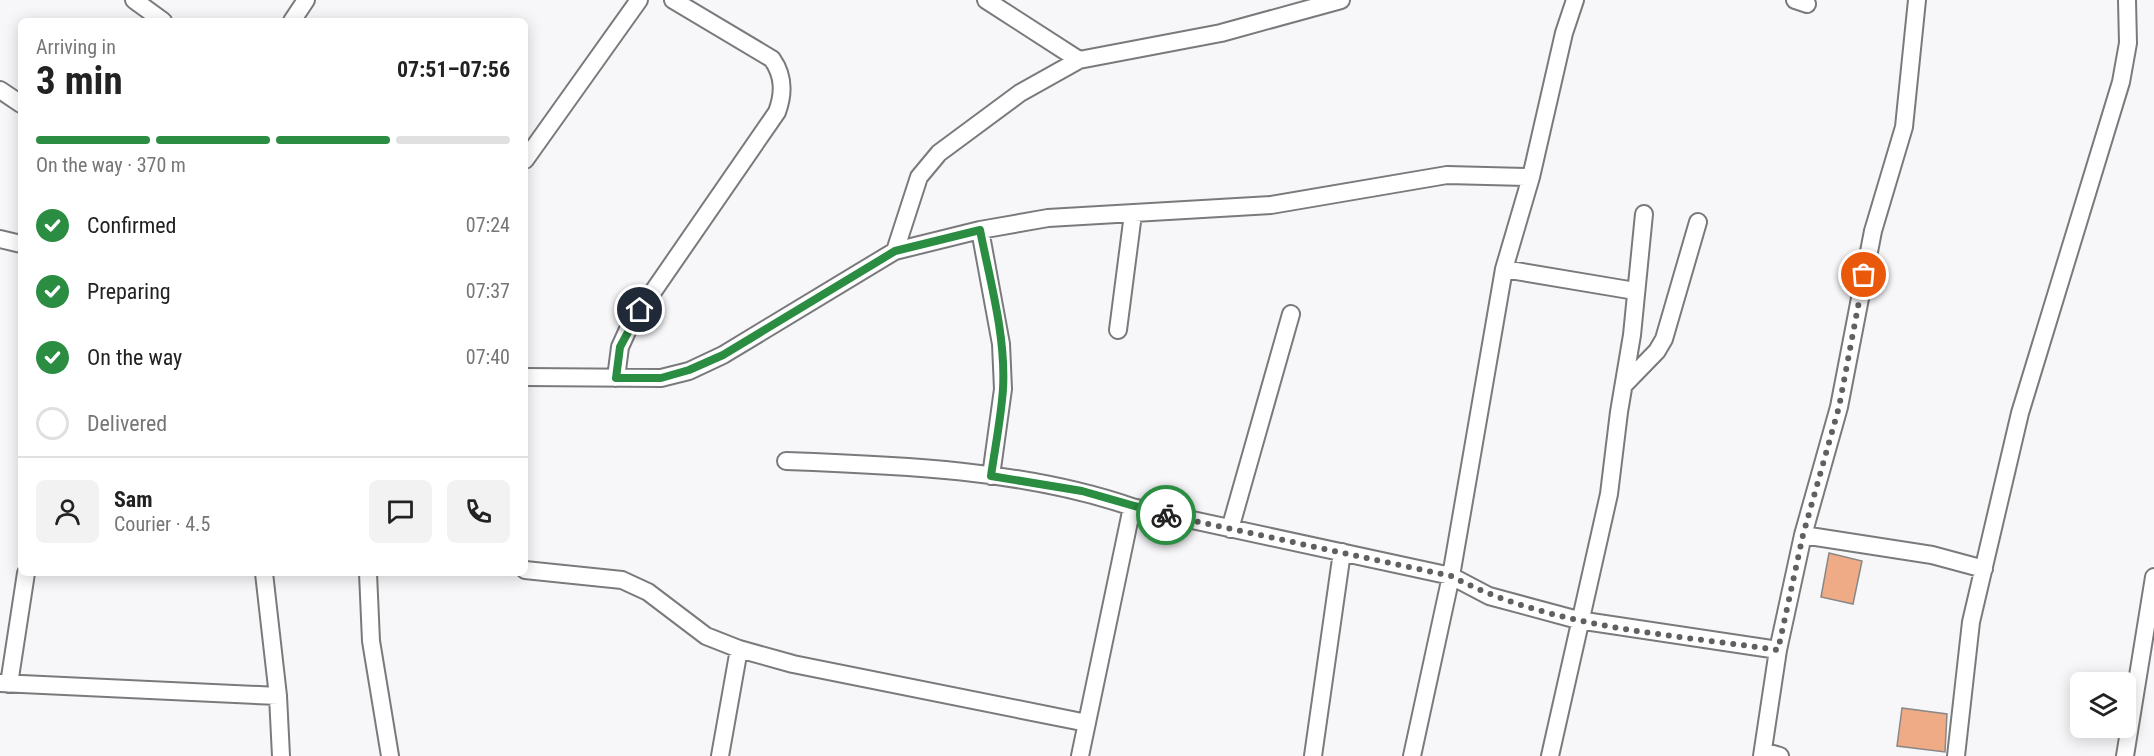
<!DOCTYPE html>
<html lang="en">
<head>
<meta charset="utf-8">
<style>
	:root { --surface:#fff; --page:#f2f2f2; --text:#222; --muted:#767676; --line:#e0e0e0; --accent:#2a8d42 }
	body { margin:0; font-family:"Roboto Condensed",sans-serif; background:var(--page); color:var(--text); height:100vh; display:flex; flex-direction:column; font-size:22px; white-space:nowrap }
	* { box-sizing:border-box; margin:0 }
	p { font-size:20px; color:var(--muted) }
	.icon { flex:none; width:33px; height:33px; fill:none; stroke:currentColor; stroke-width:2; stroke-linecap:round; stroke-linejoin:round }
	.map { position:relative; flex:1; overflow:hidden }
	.panel { position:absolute; left:18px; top:18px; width:510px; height:558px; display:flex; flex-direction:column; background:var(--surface); border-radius:9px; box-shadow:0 3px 15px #0003 }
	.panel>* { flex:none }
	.fabs { position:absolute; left:2070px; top:672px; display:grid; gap:12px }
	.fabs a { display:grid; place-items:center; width:66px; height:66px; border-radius:9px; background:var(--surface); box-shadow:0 3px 15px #0003; font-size:30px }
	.pin { position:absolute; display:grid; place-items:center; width:51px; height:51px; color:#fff; margin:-26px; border:3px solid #fff; border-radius:50%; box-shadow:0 2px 6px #0007 }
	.courier { position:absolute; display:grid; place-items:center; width:60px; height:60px; margin:-30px; border:4px solid #2a8d42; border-radius:50%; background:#fff; color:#222; box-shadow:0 2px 8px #0007 }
	.headline em { font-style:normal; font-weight:700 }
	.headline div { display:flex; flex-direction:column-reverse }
	.headline { display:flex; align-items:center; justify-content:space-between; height:102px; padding:0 18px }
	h1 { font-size:39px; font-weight:700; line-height:45px }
	.bar { display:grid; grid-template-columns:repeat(4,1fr); gap:9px 6px; align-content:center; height:72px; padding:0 18px }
	.bar i { height:8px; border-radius:4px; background:var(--line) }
	.bar .selected { background:var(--accent) }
	.bar p { grid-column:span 4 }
	.line { display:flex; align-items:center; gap:15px; padding:0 18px; border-top:2px solid var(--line) }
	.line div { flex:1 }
	.round { display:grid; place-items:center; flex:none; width:63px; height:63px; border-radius:9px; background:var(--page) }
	ol { padding:0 18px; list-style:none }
	li { display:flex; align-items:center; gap:18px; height:66px }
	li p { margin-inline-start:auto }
	li .icon { padding:6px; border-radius:50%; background:var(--accent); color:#fff; stroke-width:4 }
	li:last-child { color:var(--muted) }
	li i { width:33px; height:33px; border:3px solid var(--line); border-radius:50% }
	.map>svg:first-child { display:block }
	.building { fill:#eeab85; stroke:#8a8786; stroke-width:1.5 }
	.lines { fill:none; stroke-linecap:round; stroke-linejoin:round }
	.street-casing { stroke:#7a7a7d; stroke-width:20 }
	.street { stroke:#fff; stroke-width:16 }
	.done { stroke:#606061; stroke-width:6; stroke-dasharray:0 10.8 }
	.route { stroke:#2a8d42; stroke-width:8 }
</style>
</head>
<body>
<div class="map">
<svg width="2154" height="756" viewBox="0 0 2154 756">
	<rect width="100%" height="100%" fill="#f7f7fa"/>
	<!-- building -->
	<path class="building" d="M 1829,553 L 1862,561 L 1853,604 L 1821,597 Z
		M 1902,708 L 1947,714 L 1945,752 L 1897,746 Z"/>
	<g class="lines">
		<defs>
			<path id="street" d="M 134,0 L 163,21
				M 986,0 L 1079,60
				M 1795,0 L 1807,4
				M 292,21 L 306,0
				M 0,90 L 21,104
				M 525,160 L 639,0
				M 980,230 L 1001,344 L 1003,389 L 991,476
				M 0,239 L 21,244
				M 895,251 L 919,177 L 939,153 L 1020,93 L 1079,60 L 1221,33 L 1341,0
				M 1504,269 L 1635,291
				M 1118,330 L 1133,214
				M 525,377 L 661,378 L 689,371 L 723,355 L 895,251 L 980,230 L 1048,218 L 1271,205 L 1447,175 L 1531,177
				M 616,378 L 620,347 L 630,325 L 777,112 C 784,93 784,76 772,59 L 673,0
				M 1624,385 L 1657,351 L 1664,339 L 1698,222
				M 786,461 C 899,465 1025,470 1132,507 L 1451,576 L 1489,596 L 1578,620 L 1778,650
				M 1230,529 L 1291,314
				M 1803,535 L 1932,555 L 1984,569
				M 525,570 L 622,580 L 648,592 L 706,636 L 739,649 L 793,664 L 1087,723
				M 264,573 L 278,696 L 281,756
				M 368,573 L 371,641 L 390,756
				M 0,683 L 278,696
				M 9,684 L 26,573
				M 1763,751 L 1780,756
				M 720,756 L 739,649
				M 1080,756 L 1132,507
				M 1313,756 L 1342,552
				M 1412,756 L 1451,576 L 1504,269 L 1531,177 L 1564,33 L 1575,0
				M 1550,756 L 1609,494 L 1619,412 L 1632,335 L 1644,214
				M 1762,756 L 1778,650 L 1803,535 L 1839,407 L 1873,231 L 1904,127 L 1917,0
				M 1956,756 L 1971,622 L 2020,413 L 2121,82 L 2128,43 L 2127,0
				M 2125,756 L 2154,577"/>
		</defs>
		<!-- street casing -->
		<use href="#street" class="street-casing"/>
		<!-- street -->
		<use href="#street" class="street"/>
	</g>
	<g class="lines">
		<!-- done -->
		<path class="done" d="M 1166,515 L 1451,576 C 1550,628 1668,634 1778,650 L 1803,535 L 1839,407 L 1864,275"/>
		<!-- route -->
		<path class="route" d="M 640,310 L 620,347 L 616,378 L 661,378 L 689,370 L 723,355 L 895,251 L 980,230 C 990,281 1006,336 1003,389 C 1001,418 995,448 991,476 L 1082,491 L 1166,515"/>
	</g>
</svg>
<div class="fabs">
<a><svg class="icon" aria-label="layers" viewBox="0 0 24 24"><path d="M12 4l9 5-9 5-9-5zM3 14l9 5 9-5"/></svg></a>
</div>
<div class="pin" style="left:1864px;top:275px;background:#ea580c"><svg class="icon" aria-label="bag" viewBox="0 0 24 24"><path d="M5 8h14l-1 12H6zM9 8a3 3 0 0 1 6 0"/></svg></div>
<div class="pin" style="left:640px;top:310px;background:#1f2937"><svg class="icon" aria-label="home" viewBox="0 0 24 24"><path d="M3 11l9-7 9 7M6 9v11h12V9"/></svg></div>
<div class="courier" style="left:1166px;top:515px"><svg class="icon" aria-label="bike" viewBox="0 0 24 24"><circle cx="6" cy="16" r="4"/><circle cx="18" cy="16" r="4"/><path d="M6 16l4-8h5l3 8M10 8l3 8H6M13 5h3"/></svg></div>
<section class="panel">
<div class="headline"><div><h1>3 min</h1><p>Arriving in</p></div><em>07:51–07:56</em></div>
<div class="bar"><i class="selected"></i><i class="selected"></i><i class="selected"></i><i></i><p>On the way · 370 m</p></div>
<ol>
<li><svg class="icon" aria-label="check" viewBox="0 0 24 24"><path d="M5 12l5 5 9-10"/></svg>Confirmed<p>07:24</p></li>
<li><svg class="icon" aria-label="check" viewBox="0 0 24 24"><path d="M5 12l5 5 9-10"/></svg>Preparing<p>07:37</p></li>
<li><svg class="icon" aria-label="check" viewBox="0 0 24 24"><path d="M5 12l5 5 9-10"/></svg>On the way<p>07:40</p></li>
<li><i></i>Delivered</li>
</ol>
<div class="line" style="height:108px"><a class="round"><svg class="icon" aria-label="person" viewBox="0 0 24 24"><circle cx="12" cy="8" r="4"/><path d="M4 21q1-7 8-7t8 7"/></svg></a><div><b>Sam</b><p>Courier · 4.5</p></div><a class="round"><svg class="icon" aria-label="chat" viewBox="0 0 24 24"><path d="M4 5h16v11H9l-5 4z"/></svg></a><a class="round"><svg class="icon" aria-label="phone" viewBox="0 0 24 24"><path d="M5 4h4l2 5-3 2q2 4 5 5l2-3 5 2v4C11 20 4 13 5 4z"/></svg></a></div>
</section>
</div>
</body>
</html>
